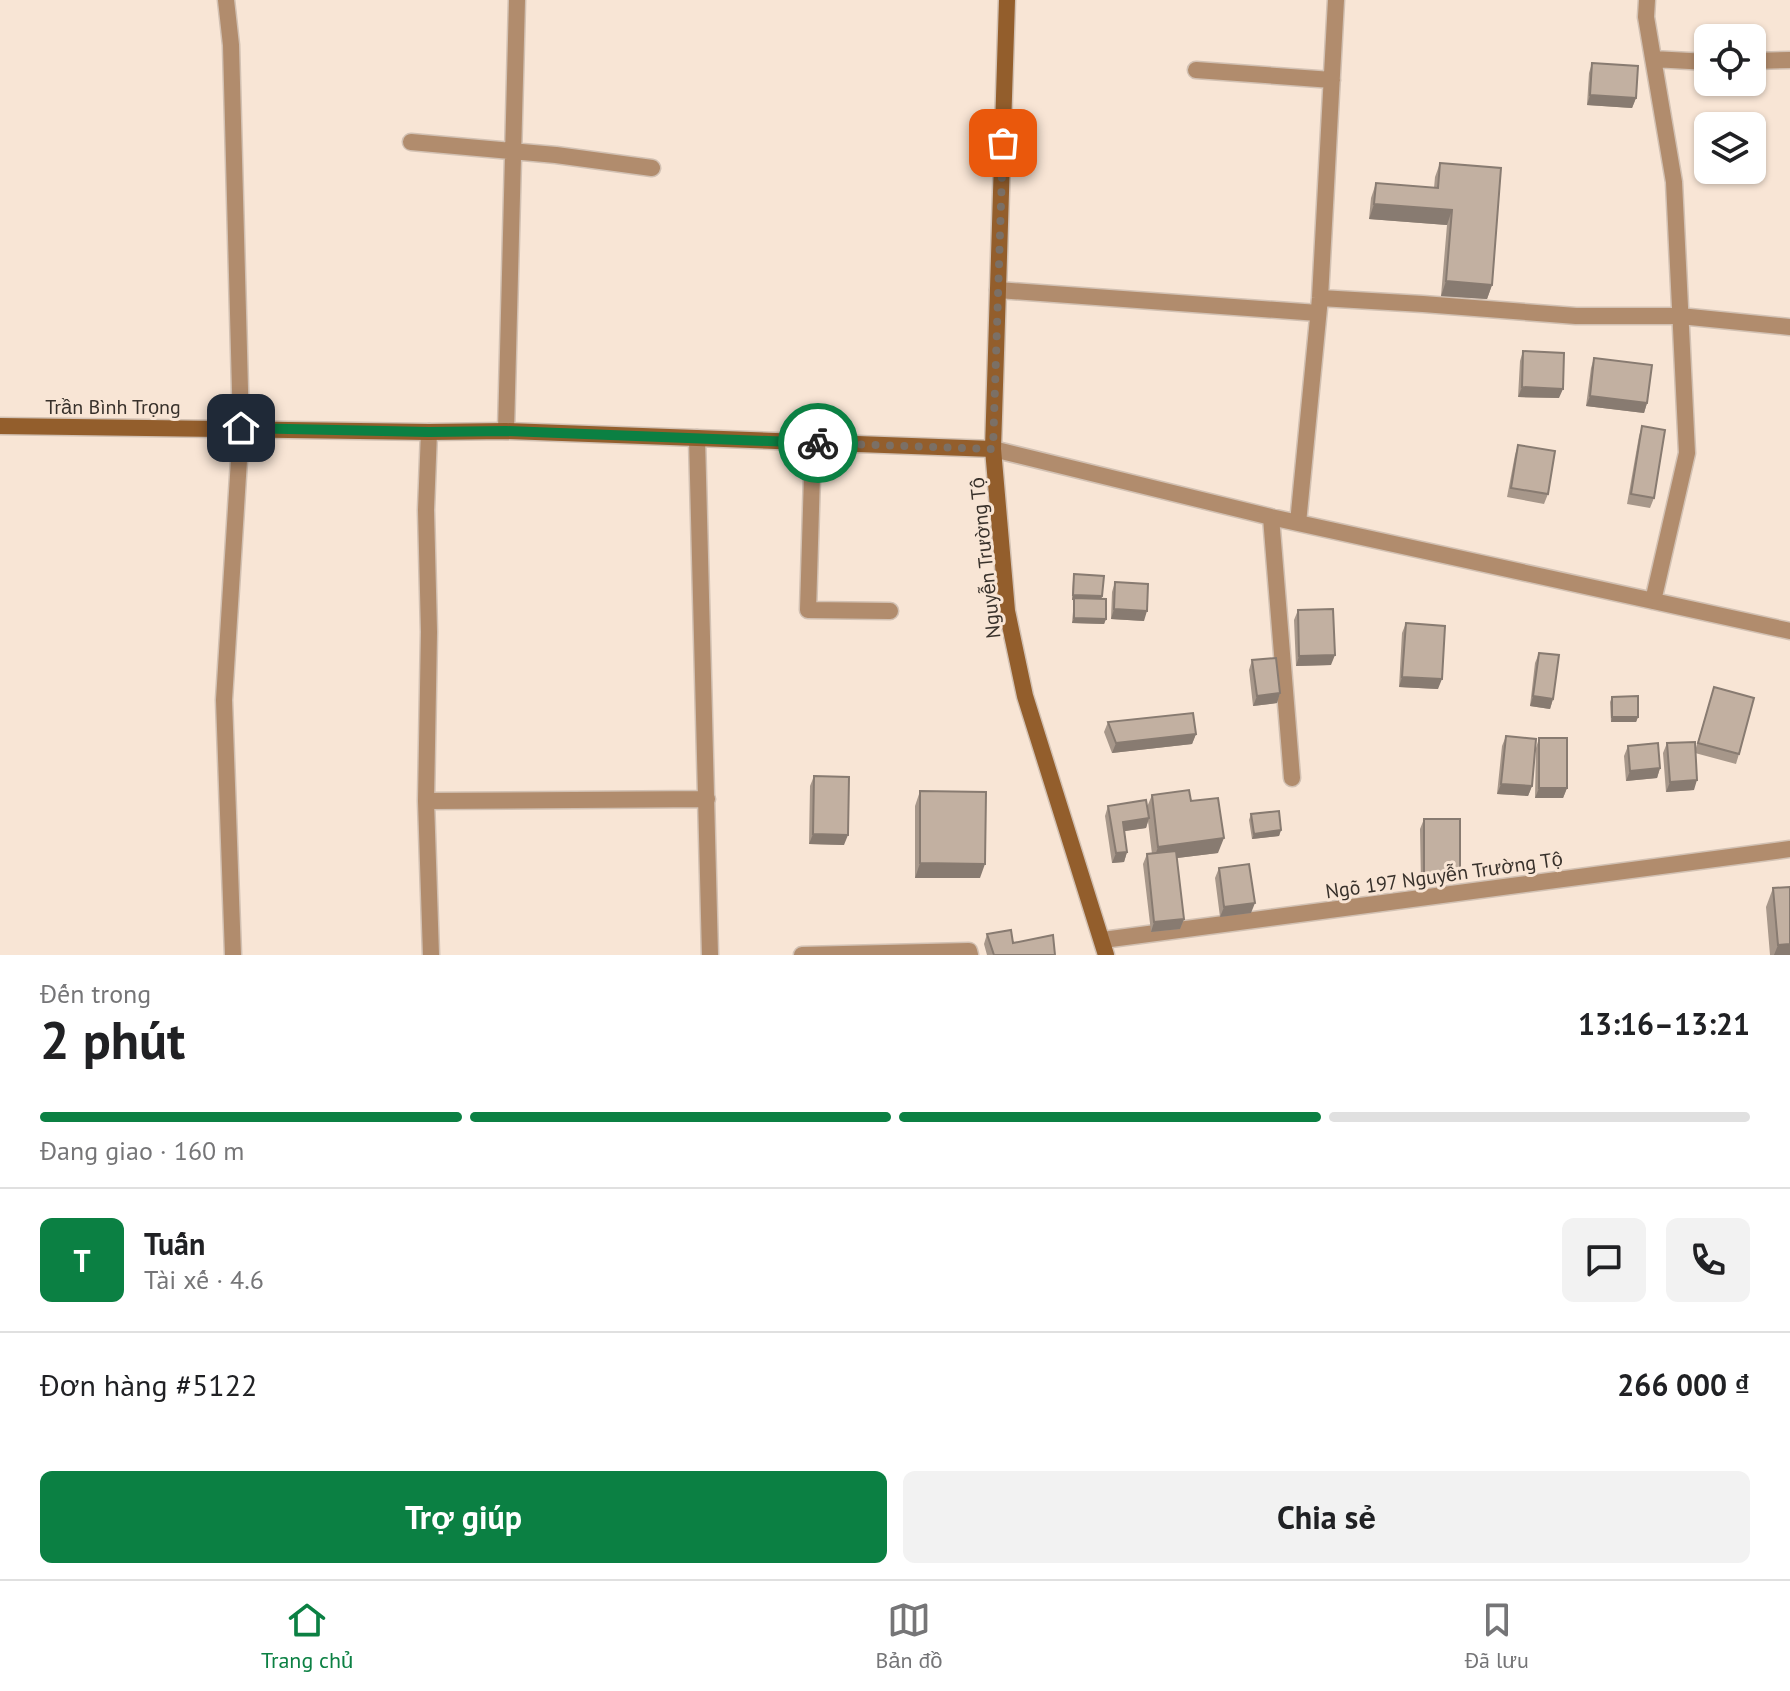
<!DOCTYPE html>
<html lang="vi">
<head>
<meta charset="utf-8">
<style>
	:root { --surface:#fff; --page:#f2f2f2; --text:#202124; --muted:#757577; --line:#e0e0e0; --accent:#0b8043 }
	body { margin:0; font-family:"PT Sans",sans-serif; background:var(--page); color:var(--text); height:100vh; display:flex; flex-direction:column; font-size:30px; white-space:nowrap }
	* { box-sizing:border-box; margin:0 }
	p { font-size:26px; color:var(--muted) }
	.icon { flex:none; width:44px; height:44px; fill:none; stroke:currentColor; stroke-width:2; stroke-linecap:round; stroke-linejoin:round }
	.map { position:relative; height:955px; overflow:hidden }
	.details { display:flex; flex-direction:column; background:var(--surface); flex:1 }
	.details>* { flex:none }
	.controls { position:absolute; left:1694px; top:24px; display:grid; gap:16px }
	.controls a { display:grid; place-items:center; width:72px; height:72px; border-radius:12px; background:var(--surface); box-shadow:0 2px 6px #0004; font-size:40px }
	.pin { position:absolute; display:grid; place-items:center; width:68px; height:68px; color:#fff; margin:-34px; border-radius:16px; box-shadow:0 4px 12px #0006 }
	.courier { position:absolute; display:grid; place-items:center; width:80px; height:80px; margin:-40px; border:6px solid #0b8043; border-radius:50%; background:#fff; color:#222; box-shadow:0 2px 10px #0007 }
	.overview em { font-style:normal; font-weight:600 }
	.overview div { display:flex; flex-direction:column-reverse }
	.overview { display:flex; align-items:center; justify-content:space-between; height:136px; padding:0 40px }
	h1 { font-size:52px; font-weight:600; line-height:60px }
	.bar { display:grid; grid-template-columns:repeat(4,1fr); gap:12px 8px; align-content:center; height:96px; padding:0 40px }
	.bar i { height:10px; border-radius:6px; background:var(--line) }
	.bar .on { background:var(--accent) }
	.bar p { grid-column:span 4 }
	.line { display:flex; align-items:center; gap:20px; padding:0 40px; border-top:2px solid var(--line) }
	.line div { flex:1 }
	.round { display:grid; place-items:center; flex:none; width:84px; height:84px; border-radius:12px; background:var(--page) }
	.primary-button { display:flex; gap:16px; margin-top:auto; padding:16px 40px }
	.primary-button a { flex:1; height:92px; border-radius:12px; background:var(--accent); color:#fff; font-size:32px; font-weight:600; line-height:92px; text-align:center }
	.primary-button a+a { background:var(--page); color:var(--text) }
	.menu { display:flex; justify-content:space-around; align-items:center; height:112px; border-top:2px solid var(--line); background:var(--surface); font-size:22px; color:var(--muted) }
	.menu a { display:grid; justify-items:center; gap:4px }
	.menu .on { color:var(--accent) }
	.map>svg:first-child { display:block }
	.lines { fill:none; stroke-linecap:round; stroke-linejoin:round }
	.street-casing { stroke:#d2c1b3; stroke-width:19 }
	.secondary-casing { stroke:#d2c1b3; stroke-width:19 }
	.street { stroke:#b18c6d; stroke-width:16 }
	.secondary { stroke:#935e2c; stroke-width:16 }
	.wall { fill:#a7978a }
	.shaded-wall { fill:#887b71 }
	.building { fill:#c2b0a1; stroke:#887b71; stroke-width:2 }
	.done { stroke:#7b7066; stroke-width:8; stroke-dasharray:0 14.4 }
	.route { stroke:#0b8043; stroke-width:10 }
	.labels { text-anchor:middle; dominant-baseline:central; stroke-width:6; stroke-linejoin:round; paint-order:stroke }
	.street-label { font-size:20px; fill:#38312b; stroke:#f8e5d5 }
</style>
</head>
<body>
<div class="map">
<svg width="1790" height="955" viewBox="0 0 1790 955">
	<rect width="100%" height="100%" fill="#f8e5d5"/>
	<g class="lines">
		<defs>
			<path id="street" d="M 226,0 L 231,45 L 241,428 L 224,700 L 233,955
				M 1647,0 L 1646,17 L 1674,182 L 1687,453 L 1653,601
				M 1653,59 L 1708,62
				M 1752,61 L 1790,60
				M 1196,70 L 1332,80
				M 411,142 L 556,155 L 652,168
				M 998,290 L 1318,313
				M 1320,298 L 1423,304 L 1576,316 L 1680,316 L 1790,327
				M 506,431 L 517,0
				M 429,432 L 426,510 L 429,632 L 426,801 L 431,955
				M 697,438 L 710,955
				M 813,442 L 808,610 L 890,611
				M 993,449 L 1271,517 L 1790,631
				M 1271,517 L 1292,778
				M 1298,523 L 1320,298 L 1336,0
				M 426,801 L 707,799
				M 1103,940 L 1790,849
				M 802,955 L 969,951 L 970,955"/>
			<path id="secondary" d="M 1007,0 L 993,449 L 1007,611 L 1025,696 L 1106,955
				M 0,426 L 429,432 L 506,431 L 993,449"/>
		</defs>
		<!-- street casing -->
		<use href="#street" class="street-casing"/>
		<!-- secondary casing -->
		<use href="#secondary" class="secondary-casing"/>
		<!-- street -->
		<use href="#street" class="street"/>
		<!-- secondary -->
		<use href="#secondary" class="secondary"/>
	</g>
	<!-- wall -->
	<path class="wall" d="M 1592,63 L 1636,98 L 1632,108 L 1587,105 L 1589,73 Z
		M 1440,163 L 1492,285 L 1487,299 L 1441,296 L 1447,225 L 1369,219 L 1371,198 L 1376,183 L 1434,188 L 1435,177 Z
		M 1523,351 L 1559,398 L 1518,397 L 1520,361 Z
		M 1594,358 L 1647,403 L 1644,413 L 1586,406 L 1591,368 Z
		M 1642,426 L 1654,498 L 1650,508 L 1627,504 L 1639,436 Z
		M 1518,445 L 1548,494 L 1544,504 L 1507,497 L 1515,455 Z
		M 1074,574 L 1102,596 L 1101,599 L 1106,619 L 1104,624 L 1072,623 L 1074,600 L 1072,600 L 1073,580 Z
		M 1115,582 L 1144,621 L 1111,619 L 1112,592 Z
		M 1298,610 L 1331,665 L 1296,666 L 1294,620 Z
		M 1406,623 L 1438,689 L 1399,687 L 1402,633 Z
		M 1539,653 L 1553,699 L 1550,709 L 1530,706 L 1535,663 Z
		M 1252,660 L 1280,693 L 1277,703 L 1253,706 L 1249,670 Z
		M 1714,687 L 1739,754 L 1736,764 L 1695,753 L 1694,790 L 1666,792 L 1663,753 L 1667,743 L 1695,751 Z
		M 1612,697 L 1638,717 L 1636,722 L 1611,722 L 1610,702 Z
		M 1108,722 L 1196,734 L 1192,744 L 1112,753 L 1104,732 Z
		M 1506,736 L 1532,786 L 1528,796 L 1497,794 L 1502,746 Z
		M 1539,738 L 1567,788 L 1563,798 L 1535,798 L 1536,748 Z
		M 1628,746 L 1660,768 L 1657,778 L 1626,781 L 1624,756 Z
		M 814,776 L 844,845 L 809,844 L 810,786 Z
		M 920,791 L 980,878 L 915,878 L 915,806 Z
		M 1152,795 L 1191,801 L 1218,853 L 1177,858 L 1184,919 L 1180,929 L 1151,932 L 1143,864 L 1147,854 L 1152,854 L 1148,821 L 1146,828 L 1124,831 L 1127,852 L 1124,862 L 1112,863 L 1105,816 L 1108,806 L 1147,807 Z
		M 1251,814 L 1281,830 L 1279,836 L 1252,839 L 1249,820 Z
		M 1424,819 L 1456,882 L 1421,883 L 1420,829 Z
		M 1219,868 L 1251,913 L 1220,917 L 1215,878 Z
		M 1773,888 L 1790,955 L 1770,955 L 1766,907 Z
		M 987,934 L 1013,943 L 1055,955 L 987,955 L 984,944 Z"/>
	<!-- shaded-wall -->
	<path class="shaded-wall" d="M 1590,95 L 1636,98 L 1632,108 L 1587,105 Z
		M 1374,204 L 1452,210 L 1447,225 L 1369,219 Z
		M 1446,281 L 1492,285 L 1487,299 L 1441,296 Z
		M 1522,387 L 1563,389 L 1559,398 L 1518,397 Z
		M 1590,396 L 1647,403 L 1644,413 L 1586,406 Z
		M 1073,595 L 1102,596 L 1101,601 L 1072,600 Z
		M 1114,609 L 1147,611 L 1144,621 L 1111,619 Z
		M 1074,618 L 1106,619 L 1104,624 L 1072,623 Z
		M 1335,655 L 1331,665 L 1296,666 L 1299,656 Z
		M 1402,677 L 1442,679 L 1438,689 L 1399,687 Z
		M 1280,693 L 1277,703 L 1253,706 L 1257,696 Z
		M 1533,696 L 1553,699 L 1550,709 L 1530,706 Z
		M 1612,717 L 1638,717 L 1636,722 L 1611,722 Z
		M 1196,734 L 1192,744 L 1112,753 L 1116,743 Z
		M 1660,768 L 1657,778 L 1626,781 L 1630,771 Z
		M 1697,780 L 1694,790 L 1666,792 L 1670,782 Z
		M 1501,784 L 1532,786 L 1528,796 L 1497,794 Z
		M 1539,788 L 1567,788 L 1563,798 L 1535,798 Z
		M 1149,818 L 1146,828 L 1119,832 L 1123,822 Z
		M 1281,830 L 1279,836 L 1252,839 L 1254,834 Z
		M 813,834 L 848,835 L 844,845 L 809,844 Z
		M 1224,838 L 1218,853 L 1153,861 L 1158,847 Z
		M 1127,852 L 1124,862 L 1112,863 L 1116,853 Z
		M 920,863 L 985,864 L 980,878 L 915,878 Z
		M 1424,873 L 1460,873 L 1456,882 L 1421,883 Z
		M 1255,903 L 1251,913 L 1220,917 L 1224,907 Z
		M 1184,919 L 1180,929 L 1151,932 L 1154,922 Z
		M 1790,944 L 1790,955 L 1774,955 L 1778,945 Z"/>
	<!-- building -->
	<path class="building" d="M 1592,63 L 1638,66 L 1636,98 L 1590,95 Z
		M 1440,163 L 1501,168 L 1492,285 L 1446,281 L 1452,210 L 1374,204 L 1376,183 L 1438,188 Z
		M 1523,351 L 1564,353 L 1563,389 L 1522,387 Z
		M 1594,358 L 1652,365 L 1647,403 L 1590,396 Z
		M 1642,426 L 1665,430 L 1654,498 L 1631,494 Z
		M 1518,445 L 1555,451 L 1548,494 L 1511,488 Z
		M 1074,574 L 1104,576 L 1102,596 L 1073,595 Z
		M 1115,582 L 1148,584 L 1147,611 L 1114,609 Z
		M 1074,598 L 1106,599 L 1106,619 L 1074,618 Z
		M 1333,609 L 1335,655 L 1299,656 L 1298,610 Z
		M 1406,623 L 1445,626 L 1442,679 L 1402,677 Z
		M 1539,653 L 1559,655 L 1553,699 L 1533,696 Z
		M 1276,658 L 1280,693 L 1257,696 L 1252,660 Z
		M 1714,687 L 1754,698 L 1739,754 L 1698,743 Z
		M 1638,696 L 1638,717 L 1612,717 L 1612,697 Z
		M 1193,713 L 1196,734 L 1116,743 L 1108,722 Z
		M 1506,736 L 1536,739 L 1532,786 L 1501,784 Z
		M 1539,738 L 1567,738 L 1567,788 L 1539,788 Z
		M 1695,742 L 1697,780 L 1670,782 L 1667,743 Z
		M 1658,743 L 1660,768 L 1630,771 L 1628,746 Z
		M 814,776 L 849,777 L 848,835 L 813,834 Z
		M 1189,790 L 1191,801 L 1218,798 L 1224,838 L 1158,847 L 1152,795 Z
		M 920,791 L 986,792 L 985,864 L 920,863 Z
		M 1146,800 L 1149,818 L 1123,822 L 1127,852 L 1116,853 L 1108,806 Z
		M 1279,811 L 1281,830 L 1254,834 L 1251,814 Z
		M 1424,819 L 1460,819 L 1460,873 L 1424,873 Z
		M 1176,851 L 1184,919 L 1154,922 L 1147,854 Z
		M 1249,864 L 1255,903 L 1224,907 L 1219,868 Z
		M 1790,887 L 1790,944 L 1778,945 L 1773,888 Z
		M 1011,930 L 1013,943 L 1053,935 L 1055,955 L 994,955 L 987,934 Z"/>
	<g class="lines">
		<!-- done -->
		<path class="done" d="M 818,443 L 993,449 L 1003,143"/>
		<!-- route -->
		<path class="route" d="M 241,428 L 429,432 L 506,431 L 818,443"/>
	</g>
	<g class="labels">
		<!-- street labels -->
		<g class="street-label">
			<text x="113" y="407">Trần Bình Trọng</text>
			<text transform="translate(985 558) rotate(-96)">Nguyễn Trường Tộ</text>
			<text transform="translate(1444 875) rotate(-8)">Ngõ 197 Nguyễn Trường Tộ</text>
		</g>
	</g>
</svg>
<div class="controls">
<a><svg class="icon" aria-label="locate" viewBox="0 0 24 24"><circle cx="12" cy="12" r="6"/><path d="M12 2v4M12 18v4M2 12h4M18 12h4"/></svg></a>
<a><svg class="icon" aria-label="layers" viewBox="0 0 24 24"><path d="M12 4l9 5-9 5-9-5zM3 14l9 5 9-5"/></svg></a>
</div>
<div class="pin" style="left:1003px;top:143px;background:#ea580c"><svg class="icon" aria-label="bag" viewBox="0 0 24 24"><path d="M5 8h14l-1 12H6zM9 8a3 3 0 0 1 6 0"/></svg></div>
<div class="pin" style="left:241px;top:428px;background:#1f2937"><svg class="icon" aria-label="home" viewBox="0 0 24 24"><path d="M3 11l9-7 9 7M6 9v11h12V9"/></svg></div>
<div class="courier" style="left:818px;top:443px"><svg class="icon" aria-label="bike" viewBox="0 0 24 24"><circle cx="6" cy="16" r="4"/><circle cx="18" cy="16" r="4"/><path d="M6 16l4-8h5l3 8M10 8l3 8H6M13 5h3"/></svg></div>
</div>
<section class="details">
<div class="overview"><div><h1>2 phút</h1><p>Đến trong</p></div><em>13:16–13:21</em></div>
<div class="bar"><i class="on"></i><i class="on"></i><i class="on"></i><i></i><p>Đang giao · 160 m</p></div>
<div class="line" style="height:144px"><b class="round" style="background:var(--accent);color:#fff">T</b><div><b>Tuấn</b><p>Tài xế · 4.6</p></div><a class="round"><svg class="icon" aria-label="chat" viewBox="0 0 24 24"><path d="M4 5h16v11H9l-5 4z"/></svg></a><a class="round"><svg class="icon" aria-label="phone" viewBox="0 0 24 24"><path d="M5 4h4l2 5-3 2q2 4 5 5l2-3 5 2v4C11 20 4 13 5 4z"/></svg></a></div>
<div class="line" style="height:104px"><div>Đơn hàng #5122</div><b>266 000 ₫</b></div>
<div class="primary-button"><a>Trợ giúp</a><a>Chia sẻ</a></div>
</section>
<nav class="menu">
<a class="on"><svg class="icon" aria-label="home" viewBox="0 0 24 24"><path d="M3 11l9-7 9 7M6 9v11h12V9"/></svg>Trang chủ</a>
<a><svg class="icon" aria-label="map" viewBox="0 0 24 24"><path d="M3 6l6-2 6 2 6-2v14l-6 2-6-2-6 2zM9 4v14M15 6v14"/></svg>Bản đồ</a>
<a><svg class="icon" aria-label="saved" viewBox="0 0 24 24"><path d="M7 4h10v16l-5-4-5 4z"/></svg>Đã lưu</a>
</nav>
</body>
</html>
